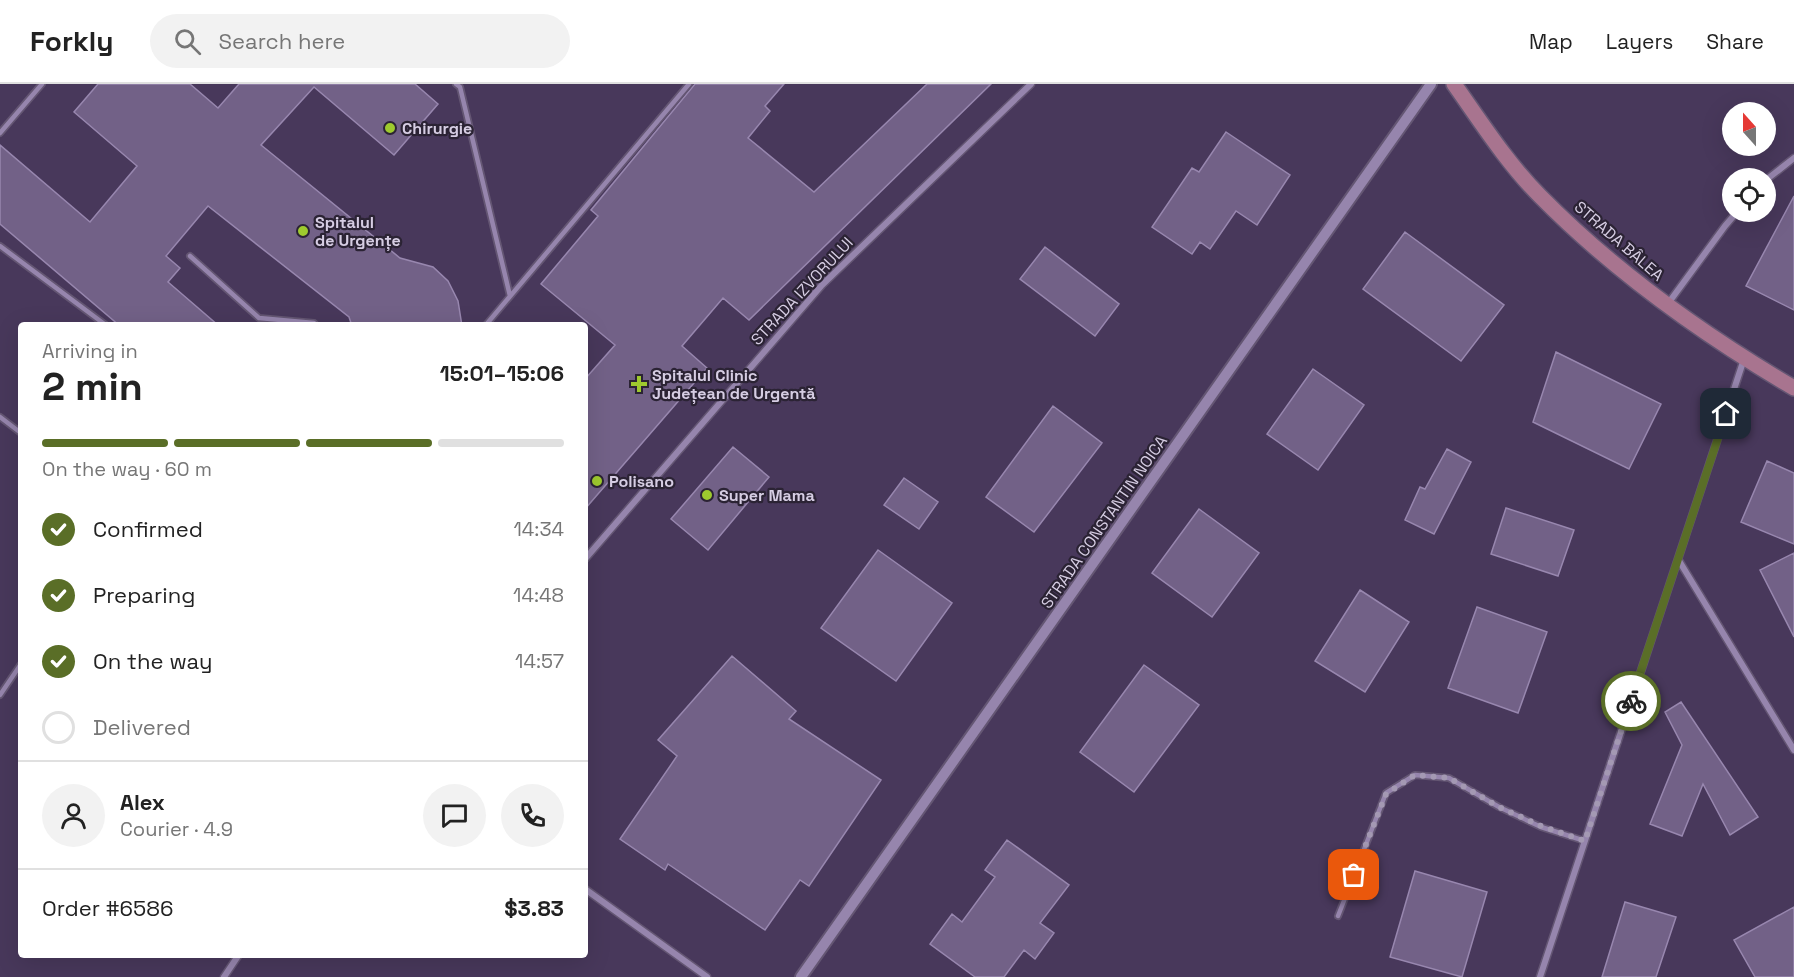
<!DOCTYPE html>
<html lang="en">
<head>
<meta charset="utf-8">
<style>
	:root { --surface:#fff; --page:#f2f2f2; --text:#222; --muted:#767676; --line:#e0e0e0; --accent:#5a6e27 }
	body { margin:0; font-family:"Space Grotesk",sans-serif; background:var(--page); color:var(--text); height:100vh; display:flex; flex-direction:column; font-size:22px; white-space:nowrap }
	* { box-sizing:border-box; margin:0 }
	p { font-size:20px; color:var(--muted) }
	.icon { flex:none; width:33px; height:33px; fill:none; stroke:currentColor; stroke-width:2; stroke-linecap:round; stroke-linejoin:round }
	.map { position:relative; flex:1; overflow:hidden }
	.details { position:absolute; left:18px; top:238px; width:570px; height:636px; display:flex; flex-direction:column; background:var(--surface); border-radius:6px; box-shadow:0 6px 24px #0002 }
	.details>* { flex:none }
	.needle { width:39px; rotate:339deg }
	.tools { position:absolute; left:1722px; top:18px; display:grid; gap:12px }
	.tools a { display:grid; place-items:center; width:54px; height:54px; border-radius:50%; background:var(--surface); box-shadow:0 6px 24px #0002; font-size:30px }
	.pin { position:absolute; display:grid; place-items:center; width:51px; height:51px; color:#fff; margin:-26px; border-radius:12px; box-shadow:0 3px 9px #0006 }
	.courier { position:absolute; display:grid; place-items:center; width:60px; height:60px; margin:-30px; border:4px solid #5a6e27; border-radius:50%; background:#fff; color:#222; box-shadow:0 2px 8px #0007 }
	.summary em { font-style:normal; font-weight:600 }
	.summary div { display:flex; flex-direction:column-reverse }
	.summary { display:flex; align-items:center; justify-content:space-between; height:102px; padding:0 24px }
	h1 { font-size:39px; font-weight:600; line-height:45px }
	.bar { display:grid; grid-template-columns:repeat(4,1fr); gap:9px 6px; align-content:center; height:72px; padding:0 24px }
	.bar i { height:8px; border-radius:4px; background:var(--line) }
	.bar .selected { background:var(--accent) }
	.bar p { grid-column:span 4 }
	.line { display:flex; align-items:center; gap:15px; padding:0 24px; border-top:2px solid var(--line) }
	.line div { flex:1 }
	.round { display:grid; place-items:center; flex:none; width:63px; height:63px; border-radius:32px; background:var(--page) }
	ol { padding:0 24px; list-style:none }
	li { display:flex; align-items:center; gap:18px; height:66px }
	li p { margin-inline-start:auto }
	li .icon { padding:6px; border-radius:50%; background:var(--accent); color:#fff; stroke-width:4 }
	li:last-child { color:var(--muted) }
	li i { width:33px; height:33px; border:3px solid var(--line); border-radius:50% }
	header { display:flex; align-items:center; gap:36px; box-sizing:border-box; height:84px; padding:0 30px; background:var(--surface); border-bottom:2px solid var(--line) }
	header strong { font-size:28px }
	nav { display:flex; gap:33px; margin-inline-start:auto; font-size:21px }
	.search { width:420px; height:54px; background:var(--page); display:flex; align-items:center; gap:15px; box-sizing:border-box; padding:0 21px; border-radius:33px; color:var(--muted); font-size:22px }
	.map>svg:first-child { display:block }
	.building { fill:#726187; stroke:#9887af; stroke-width:1.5 }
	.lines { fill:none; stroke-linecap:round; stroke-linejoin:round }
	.service-casing { stroke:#645673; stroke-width:8 }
	.minor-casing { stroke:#645673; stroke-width:9 }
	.tertiary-casing { stroke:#645673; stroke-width:14 }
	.primary-casing { stroke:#645673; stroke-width:18 }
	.service { stroke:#9685ad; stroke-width:4.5 }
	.minor { stroke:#9685ad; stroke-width:6 }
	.tertiary { stroke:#9685ad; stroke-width:10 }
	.primary { stroke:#a8748f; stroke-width:15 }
	.done { stroke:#a499b3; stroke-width:6; stroke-dasharray:0 10.8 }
	.route { stroke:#5a6e27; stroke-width:8 }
	.poi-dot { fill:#9eca2e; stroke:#2b2334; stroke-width:2 }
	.labels { text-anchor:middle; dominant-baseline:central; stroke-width:4.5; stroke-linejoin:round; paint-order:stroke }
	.poi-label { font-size:16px; font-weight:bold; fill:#d6cde3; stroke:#2b2334; text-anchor:start }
	.street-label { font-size:16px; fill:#d6cde3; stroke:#2b2334 }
</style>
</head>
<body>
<header>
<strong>Forkly</strong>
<div class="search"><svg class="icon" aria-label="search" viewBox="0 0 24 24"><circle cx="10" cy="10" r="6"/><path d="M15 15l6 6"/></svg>Search here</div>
<nav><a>Map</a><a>Layers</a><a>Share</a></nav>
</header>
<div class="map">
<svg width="1794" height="893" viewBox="0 0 1794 893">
	<rect width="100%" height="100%" fill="#48385b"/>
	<!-- building -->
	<path class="building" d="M 98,0 L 190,0 L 218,24 L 239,0 L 415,0 L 438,20 L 394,71 L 314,3 L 261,61 L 400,174 L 433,183 L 448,197 L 458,217 L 462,242 L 352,242 L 349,233 L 208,122 L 166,172 L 180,184 L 168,198 L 219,242 L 120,242 L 0,140 L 0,61 L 90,138 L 137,82 L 74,28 Z
		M 695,0 L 784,0 L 765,22 L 770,27 L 748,54 L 814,108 L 927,0 L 991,0 L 749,236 L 723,214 L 682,262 L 707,284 L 585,425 L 585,295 L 615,261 L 541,200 L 598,132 L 591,126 Z
		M 1226,48 L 1290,91 L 1257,141 L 1236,127 L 1210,165 L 1200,158 L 1192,170 L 1152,143 L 1192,84 L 1199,88 Z
		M 1794,112 L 1794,226 L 1746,202 Z
		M 1405,148 L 1504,221 L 1461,277 L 1363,205 Z
		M 1045,163 L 1119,220 L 1095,252 L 1020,195 Z
		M 1556,268 L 1661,320 L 1629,385 L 1533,338 Z
		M 1313,285 L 1364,321 L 1318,386 L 1267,350 Z
		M 1053,322 L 1102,359 L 1034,448 L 986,413 Z
		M 733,363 L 769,393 L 708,466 L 671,435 Z
		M 1447,365 L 1471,378 L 1434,450 L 1405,436 L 1420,403 L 1425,405 Z
		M 1767,377 L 1794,389 L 1794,460 L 1741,438 Z
		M 904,394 L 938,418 L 919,445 L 884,421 Z
		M 1506,424 L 1574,446 L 1558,492 L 1491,470 Z
		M 1199,425 L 1259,469 L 1212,533 L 1152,489 Z
		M 878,466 L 952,519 L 896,597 L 821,544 Z
		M 1794,469 L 1794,553 L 1760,486 Z
		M 1360,506 L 1409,538 L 1365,608 L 1315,577 Z
		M 1477,523 L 1547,548 L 1518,629 L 1448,604 Z
		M 732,572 L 796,627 L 789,635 L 881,696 L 809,802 L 800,796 L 765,846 L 668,780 L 665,786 L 620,755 L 677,672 L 658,656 Z
		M 1144,581 L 1199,621 L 1134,708 L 1080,668 Z
		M 1681,618 L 1758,733 L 1730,751 L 1703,700 L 1682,752 L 1650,740 L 1682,661 L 1665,628 Z
		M 1007,756 L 1069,801 L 1040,839 L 1054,849 L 1035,875 L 1024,866 L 1004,893 L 975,893 L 930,860 L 952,830 L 962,838 L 995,793 L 985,786 Z
		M 1415,787 L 1487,808 L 1462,893 L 1390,873 Z
		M 1625,818 L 1676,833 L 1656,893 L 1602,893 Z
		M 1794,823 L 1794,893 L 1755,893 L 1734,856 Z"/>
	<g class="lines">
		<defs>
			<path id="service" d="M 456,0 L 460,3 L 510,212
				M 0,49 L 42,0
				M 0,162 L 107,242
				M 190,172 L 259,234 L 314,239 L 317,242
				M 485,242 L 689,0
				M 0,333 L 21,349
				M 0,611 L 21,580
				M 1338,832 L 1386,709 L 1415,691 L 1449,694 L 1499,723 L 1541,743 L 1585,757"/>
			<path id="minor" d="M 1766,96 L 1794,74
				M 1667,221 L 1725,142 L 1737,128
				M 585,475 L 822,201 L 1031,0
				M 1678,475 L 1794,666
				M 585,805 L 707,893
				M 224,893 L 238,872
				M 1540,893 L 1744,275"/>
			<path id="tertiary" d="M 801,893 L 1431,0"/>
			<path id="primary" d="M 1454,0 C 1481,38 1507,79 1540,112 C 1615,188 1702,250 1794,304"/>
		</defs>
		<!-- service casing -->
		<use href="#service" class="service-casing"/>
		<!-- minor casing -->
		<use href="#minor" class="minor-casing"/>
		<!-- tertiary casing -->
		<use href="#tertiary" class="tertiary-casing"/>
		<!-- primary casing -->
		<use href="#primary" class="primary-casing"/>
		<!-- service -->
		<use href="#service" class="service"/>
		<!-- minor -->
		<use href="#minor" class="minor"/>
		<!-- tertiary -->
		<use href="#tertiary" class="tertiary"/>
		<!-- primary -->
		<use href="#primary" class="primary"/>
	</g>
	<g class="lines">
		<!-- done -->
		<path class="done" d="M 1354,791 L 1386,710 L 1415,691 L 1449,694 L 1499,723 L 1541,742 L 1585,757 L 1631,617"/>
		<!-- route -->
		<path class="route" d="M 1631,617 L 1726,330"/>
	</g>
	<!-- markers -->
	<g class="poi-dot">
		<circle cx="390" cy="44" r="6"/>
		<circle cx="303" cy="147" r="6"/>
		<path d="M636 291h6v6h6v6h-6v6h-6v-6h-6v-6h6z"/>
		<circle cx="597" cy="397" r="6"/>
		<circle cx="707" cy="411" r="6"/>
	</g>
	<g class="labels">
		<!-- poi labels -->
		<g class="poi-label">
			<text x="402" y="44">Chirurgie</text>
			<text x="315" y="138">Spitalul<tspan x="315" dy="18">de Urgențe</tspan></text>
			<text x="652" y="291">Spitalul Clinic<tspan x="652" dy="18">Județean de Urgentă</tspan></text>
			<text x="609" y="397">Polisano</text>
			<text x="719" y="411">Super Mama</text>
		</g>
		<!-- street labels -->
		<g class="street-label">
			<text transform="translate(1619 157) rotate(41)">STRADA BÂLEA</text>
			<text transform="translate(802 207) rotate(-47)">STRADA IZVORULUI</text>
			<text transform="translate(1104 438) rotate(-55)">STRADA CONSTANTIN NOICA</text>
		</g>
	</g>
</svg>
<div class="tools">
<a><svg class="needle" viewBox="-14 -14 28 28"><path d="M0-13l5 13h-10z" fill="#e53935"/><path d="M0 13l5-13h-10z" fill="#767676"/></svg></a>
<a><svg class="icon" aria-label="locate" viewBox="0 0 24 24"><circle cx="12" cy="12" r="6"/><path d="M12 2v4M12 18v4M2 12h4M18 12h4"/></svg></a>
</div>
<div class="pin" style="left:1354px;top:791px;background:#ea580c"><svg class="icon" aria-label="bag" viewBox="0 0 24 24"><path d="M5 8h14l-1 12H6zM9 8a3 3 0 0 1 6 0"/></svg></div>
<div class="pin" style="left:1726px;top:330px;background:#1f2937"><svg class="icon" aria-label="home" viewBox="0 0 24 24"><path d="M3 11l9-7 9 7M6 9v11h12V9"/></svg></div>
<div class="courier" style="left:1631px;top:617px"><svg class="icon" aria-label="bike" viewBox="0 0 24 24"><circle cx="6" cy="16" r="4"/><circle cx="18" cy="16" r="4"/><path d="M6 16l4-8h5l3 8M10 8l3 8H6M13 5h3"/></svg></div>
<section class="details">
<div class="summary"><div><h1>2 min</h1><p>Arriving in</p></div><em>15:01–15:06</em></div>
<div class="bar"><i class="selected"></i><i class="selected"></i><i class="selected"></i><i></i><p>On the way · 60 m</p></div>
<ol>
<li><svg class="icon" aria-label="check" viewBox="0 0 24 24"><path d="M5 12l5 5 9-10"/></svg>Confirmed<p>14:34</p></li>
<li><svg class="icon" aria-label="check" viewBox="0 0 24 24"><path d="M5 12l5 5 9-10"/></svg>Preparing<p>14:48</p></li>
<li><svg class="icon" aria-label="check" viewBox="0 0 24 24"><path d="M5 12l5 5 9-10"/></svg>On the way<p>14:57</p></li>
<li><i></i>Delivered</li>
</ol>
<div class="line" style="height:108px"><a class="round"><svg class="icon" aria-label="person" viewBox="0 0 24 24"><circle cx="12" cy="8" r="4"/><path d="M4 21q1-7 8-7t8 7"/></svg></a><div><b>Alex</b><p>Courier · 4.9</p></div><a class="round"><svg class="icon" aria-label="chat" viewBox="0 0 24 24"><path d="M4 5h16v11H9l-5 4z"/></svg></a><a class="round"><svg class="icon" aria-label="phone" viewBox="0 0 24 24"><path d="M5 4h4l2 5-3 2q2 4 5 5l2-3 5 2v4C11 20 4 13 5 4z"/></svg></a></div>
<div class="line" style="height:78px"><div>Order #6586</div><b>$3.83</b></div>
</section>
</div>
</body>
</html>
